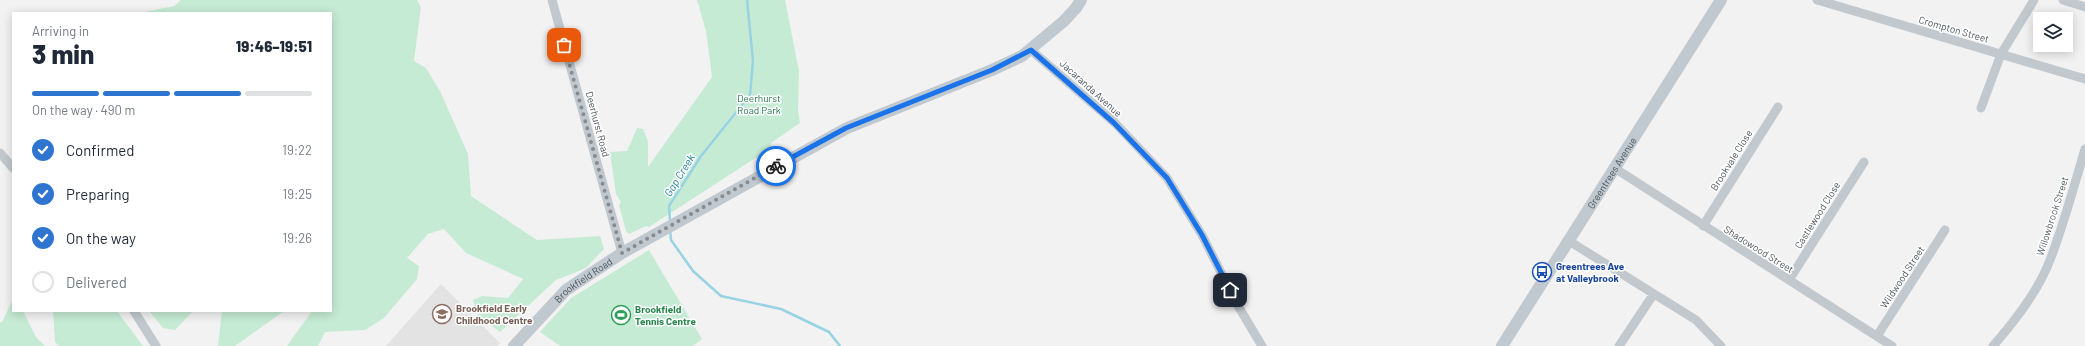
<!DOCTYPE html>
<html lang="en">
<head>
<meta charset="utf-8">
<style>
	:root { --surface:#fff; --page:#f6f6f7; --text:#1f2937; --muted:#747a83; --line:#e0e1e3; --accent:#2f75d0 }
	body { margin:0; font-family:Barlow,sans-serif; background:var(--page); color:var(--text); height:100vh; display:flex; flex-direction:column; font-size:15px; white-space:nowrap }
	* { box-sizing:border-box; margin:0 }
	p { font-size:13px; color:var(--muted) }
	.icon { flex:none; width:22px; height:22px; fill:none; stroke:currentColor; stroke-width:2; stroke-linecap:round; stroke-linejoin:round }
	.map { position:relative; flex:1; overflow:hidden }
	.drawer { position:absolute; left:12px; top:12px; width:320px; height:300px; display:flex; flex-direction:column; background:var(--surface); border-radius:0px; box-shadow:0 2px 10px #0003 }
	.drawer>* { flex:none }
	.tools { position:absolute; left:2033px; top:12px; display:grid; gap:8px }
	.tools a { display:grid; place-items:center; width:40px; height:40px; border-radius:0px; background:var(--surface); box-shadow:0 2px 10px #0003; font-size:20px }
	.pin { position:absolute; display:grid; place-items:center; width:34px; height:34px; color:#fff; margin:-17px; border-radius:8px; box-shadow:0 2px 6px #0006 }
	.courier { position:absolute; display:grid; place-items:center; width:40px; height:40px; margin:-20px; border:3px solid #1a73e8; border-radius:50%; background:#fff; color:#222; box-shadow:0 1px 5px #0007 }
	.head em { font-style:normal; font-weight:800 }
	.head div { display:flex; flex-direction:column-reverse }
	.head { display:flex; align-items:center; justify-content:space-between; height:68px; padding:0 20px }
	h1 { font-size:26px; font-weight:800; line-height:30px }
	.bar { display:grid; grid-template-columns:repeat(4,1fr); gap:6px 4px; align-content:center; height:48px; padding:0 20px }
	.bar i { height:5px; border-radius:3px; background:var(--line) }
	.bar .active { background:var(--accent) }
	.bar p { grid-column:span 4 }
	ol { padding:0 20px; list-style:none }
	li { display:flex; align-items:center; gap:12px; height:44px }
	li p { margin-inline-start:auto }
	li .icon { padding:4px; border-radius:50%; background:var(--accent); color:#fff; stroke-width:4 }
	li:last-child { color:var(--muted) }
	li i { width:22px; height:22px; border:2px solid var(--line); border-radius:50% }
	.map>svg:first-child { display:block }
	.education { fill:#e4e3e3 }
	.green { fill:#c6ebd4 }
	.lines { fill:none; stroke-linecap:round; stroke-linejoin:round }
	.stream { stroke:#98d3e3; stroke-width:2.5 }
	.street { stroke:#c1c9ce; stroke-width:9 }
	.secondary { stroke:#c0c8d0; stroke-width:12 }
	.done { stroke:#868c91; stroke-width:4; stroke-dasharray:0 7.2 }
	.route { stroke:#1a73e8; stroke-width:5 }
	.labels { text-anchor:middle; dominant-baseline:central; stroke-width:3; stroke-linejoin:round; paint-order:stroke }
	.street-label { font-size:10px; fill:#4b555d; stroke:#fff }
	.park-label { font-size:10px; fill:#23774d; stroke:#fff }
	.transit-label { font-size:10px; font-weight:bold; fill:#164399; stroke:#fff; text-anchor:start }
	.education-label { font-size:10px; font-weight:bold; fill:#785e54; stroke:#fff; text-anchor:start }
	.leisure-label { font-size:10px; font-weight:bold; fill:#27864d; stroke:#fff; text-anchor:start }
	.water-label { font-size:11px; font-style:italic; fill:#1c7d97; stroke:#fff }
</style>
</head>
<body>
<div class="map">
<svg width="2085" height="346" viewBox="0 0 2085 346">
	<rect width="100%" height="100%" fill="#f3f2f2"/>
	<!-- education -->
	<path class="education" d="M 441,284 L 500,343 L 498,346 L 386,346 Z"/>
	<!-- green -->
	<path class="green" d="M 181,0 L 417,0 L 421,7 L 414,61 L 426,68 L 440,91 L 468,154 L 471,196 L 537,240 L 600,236 L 604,249 L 586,268 L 556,280 L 500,332 L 478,316 L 473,300 L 482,296 L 508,298 L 523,279 L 466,253 L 444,229 L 428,234 L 407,258 L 419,266 L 417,279 L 384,318 L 365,330 L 325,332 L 318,346 L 287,346 L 312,311 L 331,311 L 331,13 L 140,13 L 174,6 Z
		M 697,0 L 785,0 L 799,71 L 798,110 L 800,123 L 771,143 L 771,148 L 649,227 L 646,226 L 629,234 L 626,231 L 619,205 L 621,202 L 616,194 L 610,152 L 627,151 L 637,128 L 643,129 L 648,141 L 648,167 L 712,77 L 706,31 Z
		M 649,250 L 702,339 L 693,346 L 560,346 L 540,332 L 571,298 Z
		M 13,299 L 13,311 L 23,311 L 36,337 L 45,346 L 0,346 L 0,322 L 2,322 Z
		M 53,311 L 117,311 L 143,346 L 59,346 L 55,342 Z
		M 149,311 L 193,311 L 175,330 L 163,328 Z
		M 222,311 L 284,311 L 235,346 L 218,346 Z"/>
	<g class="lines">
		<!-- stream -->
		<path class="stream" d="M 670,222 L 669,206 L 701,156 L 750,95 L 753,61 L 747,0
			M 670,229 L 671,240 L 693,271 L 721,296 L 781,309 L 829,332 L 840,346"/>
		<!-- street -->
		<path class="street" d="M 552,0 L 622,253
			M 1817,0 L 2085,79
			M 2063,0 L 2085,7
			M 1031,50 L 1115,123 L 1167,178 L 1202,235 L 1237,304 L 1262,346
			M 1981,108 L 2001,54 L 2034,0
			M 0,153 L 13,168
			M 1616,169 L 1892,346
			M 1703,226 L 1778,107
			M 1569,241 L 1696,320 L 1721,346
			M 1789,280 L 1864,162
			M 134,311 L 156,346
			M 1877,336 L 1945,230
			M 1619,346 L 1653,295
			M 1993,346 C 2015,321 2038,292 2050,260 C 2064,224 2074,186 2085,149"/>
		<!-- secondary -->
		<g class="secondary">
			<path id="s1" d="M 514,346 L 566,290 L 622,253 L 847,128 L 992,70 L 1022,56 L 1064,21 L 1076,8 L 1081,0"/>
			<path id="s2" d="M 1502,346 L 1721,0"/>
		</g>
	</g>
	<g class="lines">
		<!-- done -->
		<path class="done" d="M 564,45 L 622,253 L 776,166"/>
		<!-- route -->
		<path class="route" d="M 776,166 L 846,128 L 992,70 L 1031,50 L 1114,123 L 1167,178 L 1202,235 L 1230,290"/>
	</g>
	<!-- icons -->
	<defs>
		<symbol id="bus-ring" viewBox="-11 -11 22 22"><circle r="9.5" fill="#fff" stroke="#1a4fb4" stroke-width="1.5"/><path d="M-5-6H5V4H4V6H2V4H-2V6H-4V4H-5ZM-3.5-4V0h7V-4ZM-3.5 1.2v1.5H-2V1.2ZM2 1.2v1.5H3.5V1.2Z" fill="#1a4fb4"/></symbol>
		<symbol id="school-ring" viewBox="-11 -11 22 22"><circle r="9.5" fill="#fff" stroke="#8d6e63" stroke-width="1.5"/><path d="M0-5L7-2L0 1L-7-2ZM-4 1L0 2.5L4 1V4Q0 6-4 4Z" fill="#8d6e63"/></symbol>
		<symbol id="stadium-ring" viewBox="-11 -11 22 22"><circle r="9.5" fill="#fff" stroke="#2e9e5b" stroke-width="1.5"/><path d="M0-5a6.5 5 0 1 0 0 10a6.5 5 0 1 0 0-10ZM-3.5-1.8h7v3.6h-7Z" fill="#2e9e5b"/></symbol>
	</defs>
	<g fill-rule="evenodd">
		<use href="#bus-ring" x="1531" y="261" width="22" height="22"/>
		<use href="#school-ring" x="431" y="303" width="22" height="22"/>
		<use href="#stadium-ring" x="610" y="304" width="22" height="22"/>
	</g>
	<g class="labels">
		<!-- street labels -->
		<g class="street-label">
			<text transform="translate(1954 29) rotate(16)">Crompton Street</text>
			<text transform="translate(1091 88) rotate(42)">Jacaranda Avenue</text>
			<text transform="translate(598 124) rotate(75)">Deerhurst Road</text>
			<text transform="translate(1731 160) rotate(-58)">Brookvale Close</text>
			<text stroke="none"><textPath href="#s2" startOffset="205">Greentrees Avenue</textPath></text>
			<text transform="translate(1817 215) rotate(-58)">Castlewood Close</text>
			<text transform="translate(2052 216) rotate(-72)">Willowbrook Street</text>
			<text transform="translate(1759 249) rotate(32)">Shadowood Street</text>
			<text transform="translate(1902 277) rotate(-57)">Wildwood Street</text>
			<text stroke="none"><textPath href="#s1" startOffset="96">Brookfield Road</textPath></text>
		</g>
		<!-- park labels -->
		<g class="park-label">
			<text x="759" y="98">Deerhurst<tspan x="759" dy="12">Road Park</tspan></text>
		</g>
		<!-- transit labels -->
		<g class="transit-label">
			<text x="1556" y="266">Greentrees Ave<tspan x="1556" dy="12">at Valleybrook</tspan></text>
		</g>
		<!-- education labels -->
		<g class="education-label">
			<text x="456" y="308">Brookfield Early<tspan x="456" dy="12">Childhood Centre</tspan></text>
		</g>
		<!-- leisure labels -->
		<g class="leisure-label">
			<text x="635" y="309">Brookfield<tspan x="635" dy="12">Tennis Centre</tspan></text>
		</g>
		<!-- water labels -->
		<g class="water-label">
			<text transform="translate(679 175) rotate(-58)">Gap Creek</text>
		</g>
	</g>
</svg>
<div class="tools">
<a><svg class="icon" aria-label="layers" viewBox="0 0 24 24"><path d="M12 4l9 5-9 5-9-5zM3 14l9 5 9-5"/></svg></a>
</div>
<div class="pin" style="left:564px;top:45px;background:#ea580c"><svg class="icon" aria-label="bag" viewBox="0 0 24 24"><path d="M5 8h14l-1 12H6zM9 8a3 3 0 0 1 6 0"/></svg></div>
<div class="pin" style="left:1230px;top:290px;background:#1f2937"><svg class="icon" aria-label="home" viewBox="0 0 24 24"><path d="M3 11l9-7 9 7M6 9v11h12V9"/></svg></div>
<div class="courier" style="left:776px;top:166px"><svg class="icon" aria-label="bike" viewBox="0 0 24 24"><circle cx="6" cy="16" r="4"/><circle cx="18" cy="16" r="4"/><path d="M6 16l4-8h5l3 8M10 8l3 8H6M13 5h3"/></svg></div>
<section class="drawer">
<div class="head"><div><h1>3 min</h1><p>Arriving in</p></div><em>19:46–19:51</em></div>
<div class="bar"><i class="active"></i><i class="active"></i><i class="active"></i><i></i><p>On the way · 490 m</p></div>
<ol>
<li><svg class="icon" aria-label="check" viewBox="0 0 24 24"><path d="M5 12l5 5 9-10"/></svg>Confirmed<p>19:22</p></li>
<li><svg class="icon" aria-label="check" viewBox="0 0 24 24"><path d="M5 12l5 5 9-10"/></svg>Preparing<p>19:25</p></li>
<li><svg class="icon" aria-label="check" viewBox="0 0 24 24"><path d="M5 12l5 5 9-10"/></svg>On the way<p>19:26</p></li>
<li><i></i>Delivered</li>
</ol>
</section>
</div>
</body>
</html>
